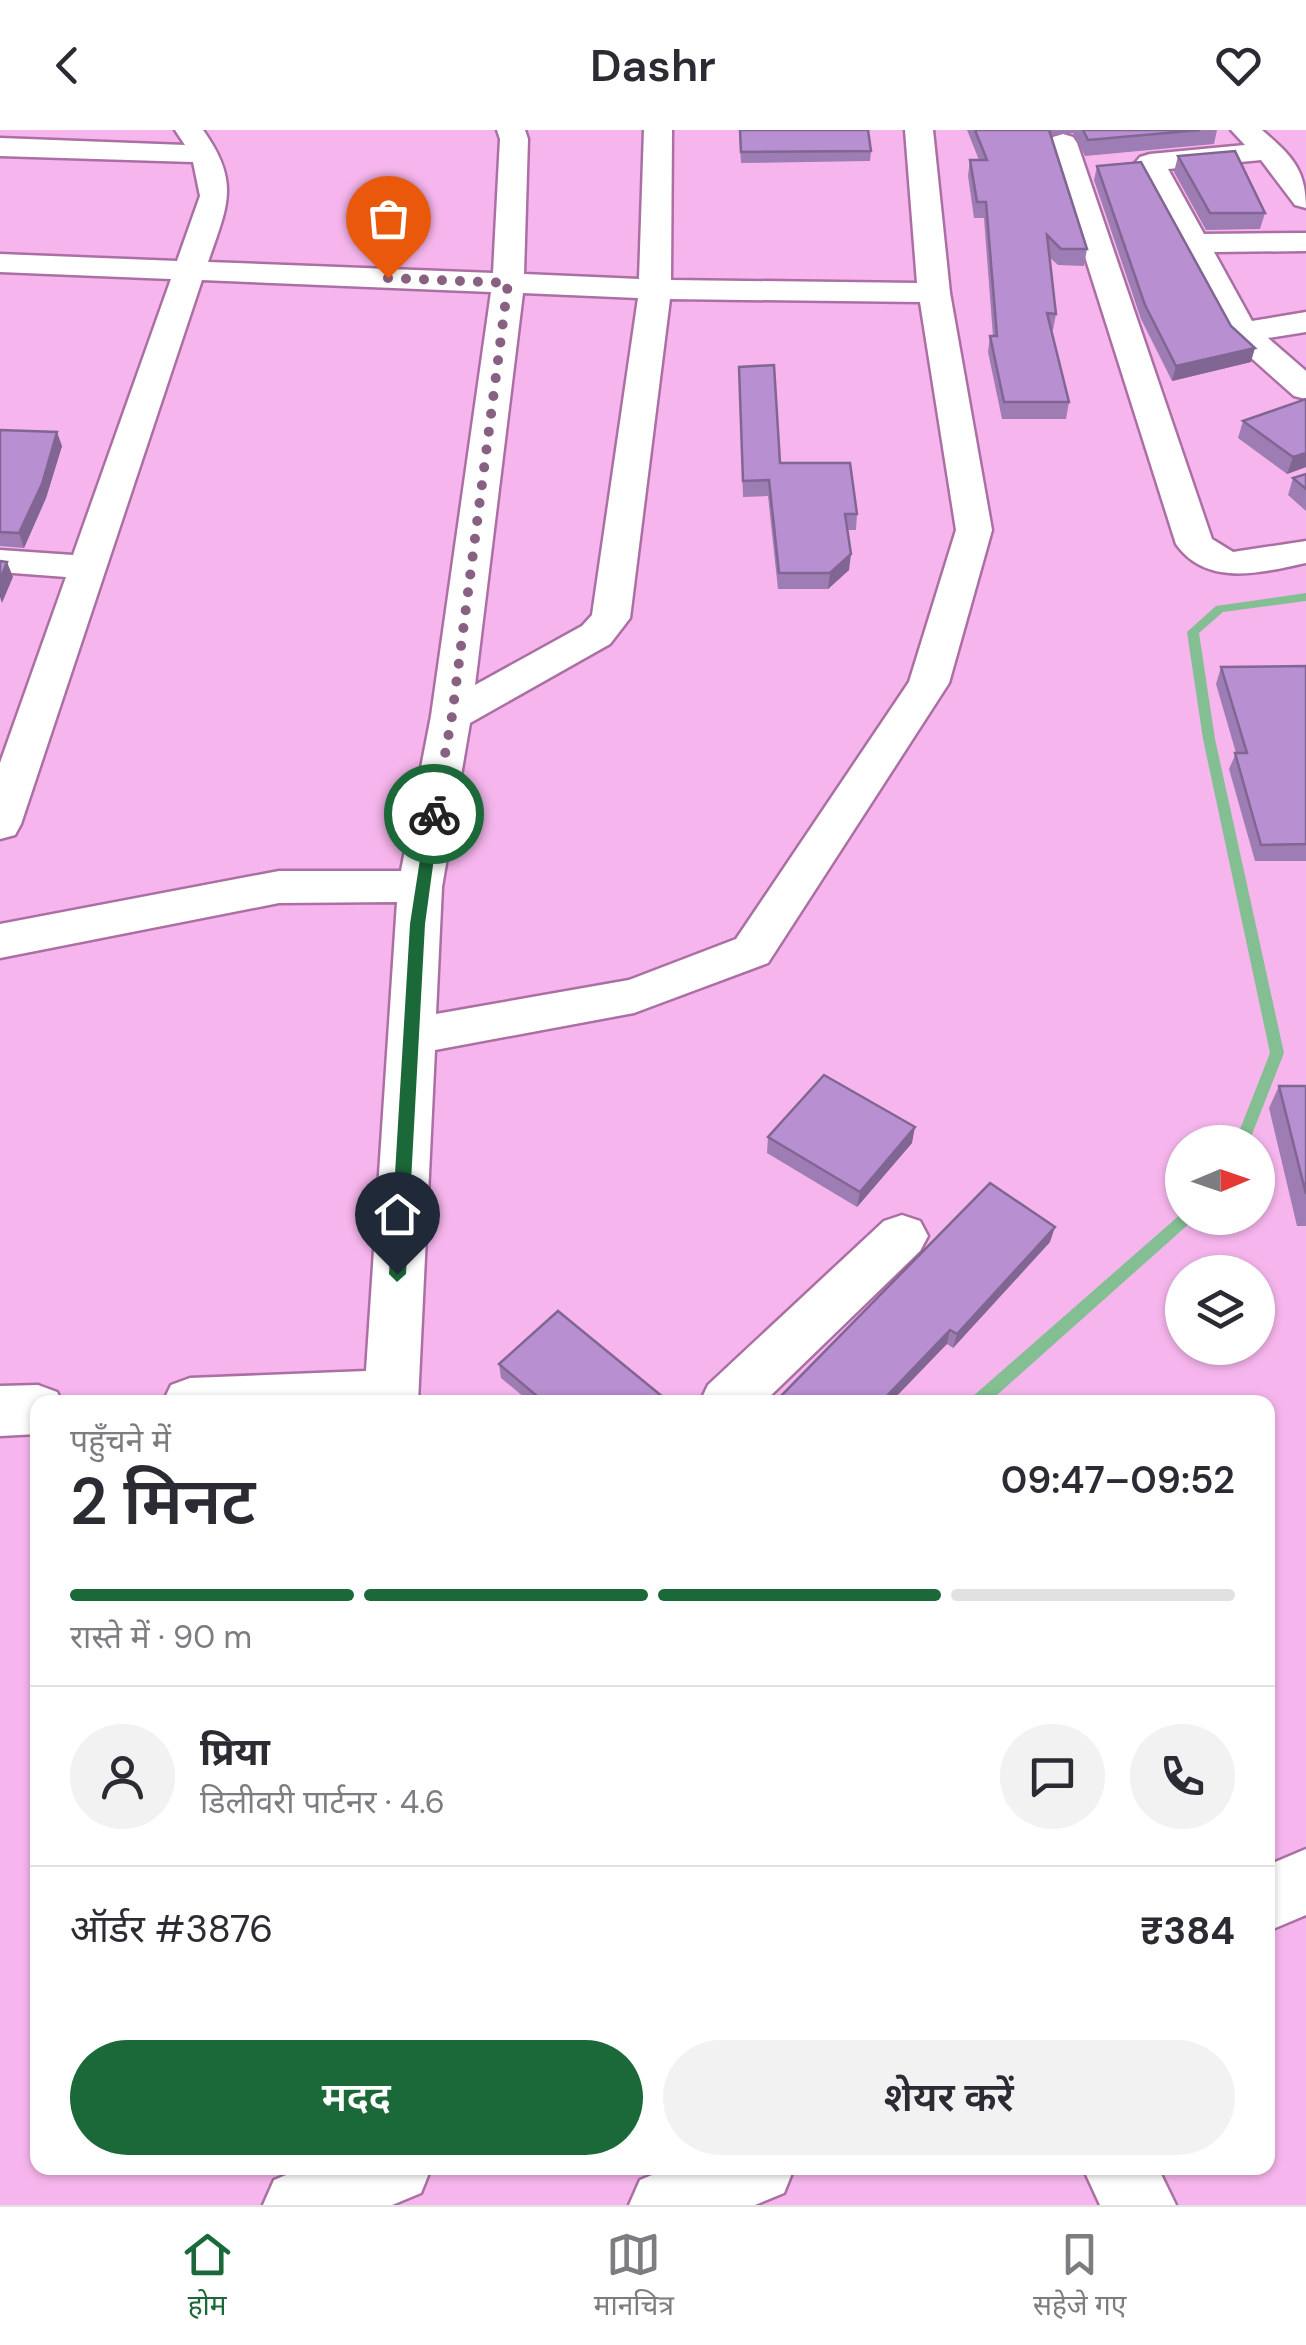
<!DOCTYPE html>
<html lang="hi">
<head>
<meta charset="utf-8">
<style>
	:root { --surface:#fff; --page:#f2f2f3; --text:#2b2b33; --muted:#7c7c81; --line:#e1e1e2; --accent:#1b6938 }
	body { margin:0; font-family:"DM Sans","Noto Sans Devanagari",sans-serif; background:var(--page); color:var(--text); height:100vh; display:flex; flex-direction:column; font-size:38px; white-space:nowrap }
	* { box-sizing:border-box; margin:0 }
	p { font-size:32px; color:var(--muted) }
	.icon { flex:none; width:55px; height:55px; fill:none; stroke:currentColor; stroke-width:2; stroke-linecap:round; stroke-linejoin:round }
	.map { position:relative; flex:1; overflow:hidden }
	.details { position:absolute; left:30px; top:1265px; width:1245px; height:780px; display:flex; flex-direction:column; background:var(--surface); border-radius:20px; box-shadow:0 2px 8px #0004 }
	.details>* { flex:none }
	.needle { width:65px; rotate:88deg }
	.buttons { position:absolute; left:1165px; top:995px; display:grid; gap:20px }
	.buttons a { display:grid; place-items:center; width:110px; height:110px; border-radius:50%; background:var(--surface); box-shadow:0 2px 8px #0004; font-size:50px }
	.pin { position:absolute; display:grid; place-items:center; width:85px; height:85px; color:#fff; margin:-102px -42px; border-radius:50% 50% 50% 0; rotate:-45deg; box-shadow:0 0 10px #0007 }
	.pin .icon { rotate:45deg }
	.courier { position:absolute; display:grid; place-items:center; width:100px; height:100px; margin:-50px; border:8px solid #1b6938; border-radius:50%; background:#fff; color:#222; box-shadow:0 2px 12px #0007 }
	.headline em { font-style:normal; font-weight:600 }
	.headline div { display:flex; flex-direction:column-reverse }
	.headline { display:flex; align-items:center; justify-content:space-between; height:170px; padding:0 40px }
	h1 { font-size:65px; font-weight:600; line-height:75px }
	.bar { display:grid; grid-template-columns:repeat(4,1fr); gap:15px 10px; align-content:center; height:120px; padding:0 40px }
	.bar i { height:12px; border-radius:8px; background:var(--line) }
	.bar .current { background:var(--accent) }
	.bar p { grid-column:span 4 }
	.line { display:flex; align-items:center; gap:25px; padding:0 40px; border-top:2px solid var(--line) }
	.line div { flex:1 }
	.round { display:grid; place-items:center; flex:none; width:105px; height:105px; border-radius:52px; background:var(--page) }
	.button { display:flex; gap:20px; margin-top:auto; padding:20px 40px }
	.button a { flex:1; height:115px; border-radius:60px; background:var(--accent); color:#fff; font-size:40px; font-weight:600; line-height:115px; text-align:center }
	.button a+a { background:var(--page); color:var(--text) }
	header { display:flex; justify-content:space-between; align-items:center; height:130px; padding:0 40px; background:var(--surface); font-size:45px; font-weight:600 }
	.dock { display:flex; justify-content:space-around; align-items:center; height:140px; border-top:2px solid var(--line); background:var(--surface); font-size:28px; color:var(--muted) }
	.dock a { display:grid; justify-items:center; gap:5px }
	.dock .current { color:var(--accent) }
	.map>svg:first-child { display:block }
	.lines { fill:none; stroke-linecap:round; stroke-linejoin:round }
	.stream { fill:#83bf92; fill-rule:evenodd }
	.minor-casing { stroke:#ab70a3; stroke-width:5 }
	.minor { fill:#fff; fill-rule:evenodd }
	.wall { fill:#9e7cb4 }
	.shaded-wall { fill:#816592 }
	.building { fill:#b890d1; stroke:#816592; stroke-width:2.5 }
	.route { fill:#1b6938 }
	.done { stroke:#886182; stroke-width:10; stroke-dasharray:0 18 }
</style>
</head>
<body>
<header><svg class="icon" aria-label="back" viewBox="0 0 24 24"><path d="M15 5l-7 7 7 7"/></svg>Dashr<svg class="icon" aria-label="heart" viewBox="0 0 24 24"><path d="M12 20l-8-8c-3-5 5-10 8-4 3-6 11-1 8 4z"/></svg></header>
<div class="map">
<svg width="1306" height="2075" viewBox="0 0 1306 2075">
	<rect width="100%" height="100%" fill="#f6b6ed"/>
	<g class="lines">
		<!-- stream -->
		<path class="stream" d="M 1306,463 L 1306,471 L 1223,482 L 1199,503 L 1215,609 L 1284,923 L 1249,1012 L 1235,1012 L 1270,923 L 1203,609 L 1187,502 L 1216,476 Z
			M 1182,1083 L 1182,1088 L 1193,1088 L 1191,1092 L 989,1272 L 970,1272 L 972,1267 Z"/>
		<defs>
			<path id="minor" d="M 175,0 L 203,0 C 241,53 227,76 208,132 L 493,143 L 500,9 L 497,0 L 525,0 L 528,9 L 524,144 L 639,149 L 644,0 L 672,0 L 671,150 L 917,153 L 905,0 L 933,0 L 950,163 L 992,400 L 949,553 L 768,833 L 634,883 L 435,920 L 418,1272 L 163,1272 L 171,1255 L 190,1248 L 366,1241 L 397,772 L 279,773 L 0,828 L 0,794 L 279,741 L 401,741 L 431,586 L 491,162 L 202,150 L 21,694 L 15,705 L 0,709 L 0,633 L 66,447 L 0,442 L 0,420 L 73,425 L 171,149 L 0,142 L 0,124 L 177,131 L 200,66 L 193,32 L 0,26 L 0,8 L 185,15 ZM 523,163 L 638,168 L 592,485 L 582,496 L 475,555 ZM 670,169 L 920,172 L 956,400 L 909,552 L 736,809 L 629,850 L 436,884 L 442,757 L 470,593 L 610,514 L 630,488 Z
				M 1231,0 L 1262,0 C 1291,25 1306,39 1306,78 L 1295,75 L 1261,30 L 1168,39 L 1204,104 L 1306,103 L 1306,121 L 1214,122 L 1252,191 L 1306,182 L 1306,202 L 1268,208 L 1306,241 L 1306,269 L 1294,266 L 1230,209 L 1175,113 L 1177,110 L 1135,33 L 1140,27 L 1150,24 L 1245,15 Z
				M 1063,4 L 1073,7 L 1077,13 L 1212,409 L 1233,422 L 1306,411 L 1306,433 C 1263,442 1207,458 1176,414 L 1049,13 L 1053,7 Z
				M 902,1085 L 920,1091 L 928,1106 L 920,1121 L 764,1272 L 700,1272 L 708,1255 L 884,1091 Z
				M 38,1255 L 57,1262 L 62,1272 L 38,1272 L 38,1304 L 0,1306 L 0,1256 Z
				M 1306,1719 L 1306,1785 L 1268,1801 L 1268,1735 Z
				M 303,2038 L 431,2038 L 421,2063 L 392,2075 L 263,2075 L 274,2050 Z
				M 669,2038 L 794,2038 L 784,2063 L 755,2075 L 629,2075 L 640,2050 Z
				M 1083,2038 L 1158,2038 L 1176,2075 L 1100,2075 Z"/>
		</defs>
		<!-- minor casing -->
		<use href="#minor" class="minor-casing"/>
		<!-- minor -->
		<use href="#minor" class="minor"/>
	</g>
	<!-- wall -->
	<path class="wall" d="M 739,0 L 868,0 L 871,21 L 870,31 L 741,33 Z
		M 967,0 L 1217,0 L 1214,14 L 1085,26 L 1073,3 L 1050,5 L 1087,119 L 1084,136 L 1058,135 L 1049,127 L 1056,184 L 1053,200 L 1051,200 L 1069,272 L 1066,289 L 1002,289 L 988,222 L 990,206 L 993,206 L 984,88 L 974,88 L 968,46 L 970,30 L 979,30 Z
		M 1178,26 L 1265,83 L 1260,99 L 1206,100 L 1174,42 Z
		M 1097,36 L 1251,232 L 1172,251 L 1141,189 L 1094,50 Z
		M 739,237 L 780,333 L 857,384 L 856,400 L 847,400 L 849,440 L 828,459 L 778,459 L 768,366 L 743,367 Z
		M 1306,269 L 1306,337 L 1287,344 L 1238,308 L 1243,291 Z
		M 0,300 L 62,316 L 46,368 L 24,418 L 0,416 Z
		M 1306,344 L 1306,381 L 1288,365 L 1293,348 Z
		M 1306,536 L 1306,731 L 1255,731 L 1229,639 L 1236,623 L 1216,554 L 1221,537 Z
		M 1279,956 L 1306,956 L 1306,1096 L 1297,1096 L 1269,978 Z
		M 768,1007 L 912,1013 L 857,1077 L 767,1023 Z
		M 1050,1112 L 953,1218 L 947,1214 L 775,1272 Z
		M 499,1234 L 669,1272 L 530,1272 L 501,1248 Z"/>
	<!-- shaded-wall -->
	<path class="shaded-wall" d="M 1255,218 L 1251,232 L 1172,251 L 1176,236 Z
		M 57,302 L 62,316 L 46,368 L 24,418 L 19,403 Z
		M 1306,323 L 1306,337 L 1287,344 L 1293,327 Z
		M 851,424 L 849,440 L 828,459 L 830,443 Z
		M 7,432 L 13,447 L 2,473 L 0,467 L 0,450 Z
		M 915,997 L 912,1013 L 857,1077 L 860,1062 Z
		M 1055,1097 L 1050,1112 L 953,1218 L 957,1204 Z
		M 950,1200 L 947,1214 L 891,1272 L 881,1272 Z"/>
	<!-- building -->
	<path class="building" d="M 740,0 L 868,0 L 871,21 L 741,22 Z
		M 975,0 L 1049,0 L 1087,119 L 1061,119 L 1047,105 L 1056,184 L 1047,183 L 1069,272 L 1004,272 L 990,206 L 997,206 L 986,72 L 977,72 L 970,30 L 987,30 Z
		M 1083,0 L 1200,0 L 1088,10 Z
		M 1235,21 L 1265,83 L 1210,83 L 1178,26 Z
		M 1141,32 L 1231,196 L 1255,218 L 1176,236 L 1145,175 L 1097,36 Z
		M 774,235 L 780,333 L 850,333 L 857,384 L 845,384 L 851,424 L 830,443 L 779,443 L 769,350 L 743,351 L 739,237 Z
		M 1306,269 L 1306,323 L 1293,327 L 1243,291 Z
		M 0,300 L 57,302 L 42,354 L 19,403 L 0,402 Z
		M 1306,344 L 1306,359 L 1293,348 Z
		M 0,431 L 7,432 L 0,450 Z
		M 1306,536 L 1306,714 L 1261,715 L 1235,623 L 1247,623 L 1221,537 Z
		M 824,945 L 915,997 L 860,1062 L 768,1007 Z
		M 1279,956 L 1306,956 L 1306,1064 Z
		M 990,1053 L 1055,1097 L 957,1204 L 950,1200 L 881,1272 L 775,1272 Z
		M 558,1181 L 669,1272 L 544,1272 L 499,1234 Z"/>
	<!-- route -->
	<path class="route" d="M 434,680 L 440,684 L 425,794 L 406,1144 L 397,1152 L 389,1144 L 410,794 L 427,684 Z"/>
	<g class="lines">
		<!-- done -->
		<path class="done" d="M 388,148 L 508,153 L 452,586 L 434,684"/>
	</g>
</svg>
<div class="buttons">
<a><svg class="needle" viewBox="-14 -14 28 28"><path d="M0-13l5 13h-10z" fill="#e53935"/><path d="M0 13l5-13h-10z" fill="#7c7c81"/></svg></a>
<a><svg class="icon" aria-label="layers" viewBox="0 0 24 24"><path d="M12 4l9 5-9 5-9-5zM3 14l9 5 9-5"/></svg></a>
</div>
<div class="pin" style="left:388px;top:148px;background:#ea580c"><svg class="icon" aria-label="bag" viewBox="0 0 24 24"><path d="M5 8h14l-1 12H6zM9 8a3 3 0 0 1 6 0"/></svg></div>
<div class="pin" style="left:397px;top:1144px;background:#1f2937"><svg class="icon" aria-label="home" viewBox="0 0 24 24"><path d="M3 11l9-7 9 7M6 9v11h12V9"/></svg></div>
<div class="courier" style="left:434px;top:684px"><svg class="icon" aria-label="bike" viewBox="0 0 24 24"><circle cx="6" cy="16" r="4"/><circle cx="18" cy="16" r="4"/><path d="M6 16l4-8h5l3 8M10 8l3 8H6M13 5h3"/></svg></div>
<section class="details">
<div class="headline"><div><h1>2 मिनट</h1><p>पहुँचने में</p></div><em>09:47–09:52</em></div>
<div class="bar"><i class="current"></i><i class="current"></i><i class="current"></i><i></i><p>रास्ते में · 90 m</p></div>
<div class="line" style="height:180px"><a class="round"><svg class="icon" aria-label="person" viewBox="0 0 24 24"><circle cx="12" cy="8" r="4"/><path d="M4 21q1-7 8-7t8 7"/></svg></a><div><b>प्रिया</b><p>डिलीवरी पार्टनर · 4.6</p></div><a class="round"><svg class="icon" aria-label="chat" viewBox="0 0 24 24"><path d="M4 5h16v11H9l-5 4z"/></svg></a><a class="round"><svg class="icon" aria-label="phone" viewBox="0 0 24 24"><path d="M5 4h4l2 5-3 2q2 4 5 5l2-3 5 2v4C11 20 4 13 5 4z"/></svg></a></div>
<div class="line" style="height:130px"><div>ऑर्डर #3876</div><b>₹384</b></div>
<div class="button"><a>मदद</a><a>शेयर करें</a></div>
</section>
</div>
<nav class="dock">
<a class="current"><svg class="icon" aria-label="home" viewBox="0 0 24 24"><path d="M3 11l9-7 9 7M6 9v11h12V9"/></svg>होम</a>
<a><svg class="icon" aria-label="map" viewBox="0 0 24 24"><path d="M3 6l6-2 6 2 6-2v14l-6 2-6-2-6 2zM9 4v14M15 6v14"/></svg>मानचित्र</a>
<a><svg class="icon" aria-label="saved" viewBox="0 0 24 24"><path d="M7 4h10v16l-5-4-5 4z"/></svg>सहेजे गए</a>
</nav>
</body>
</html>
